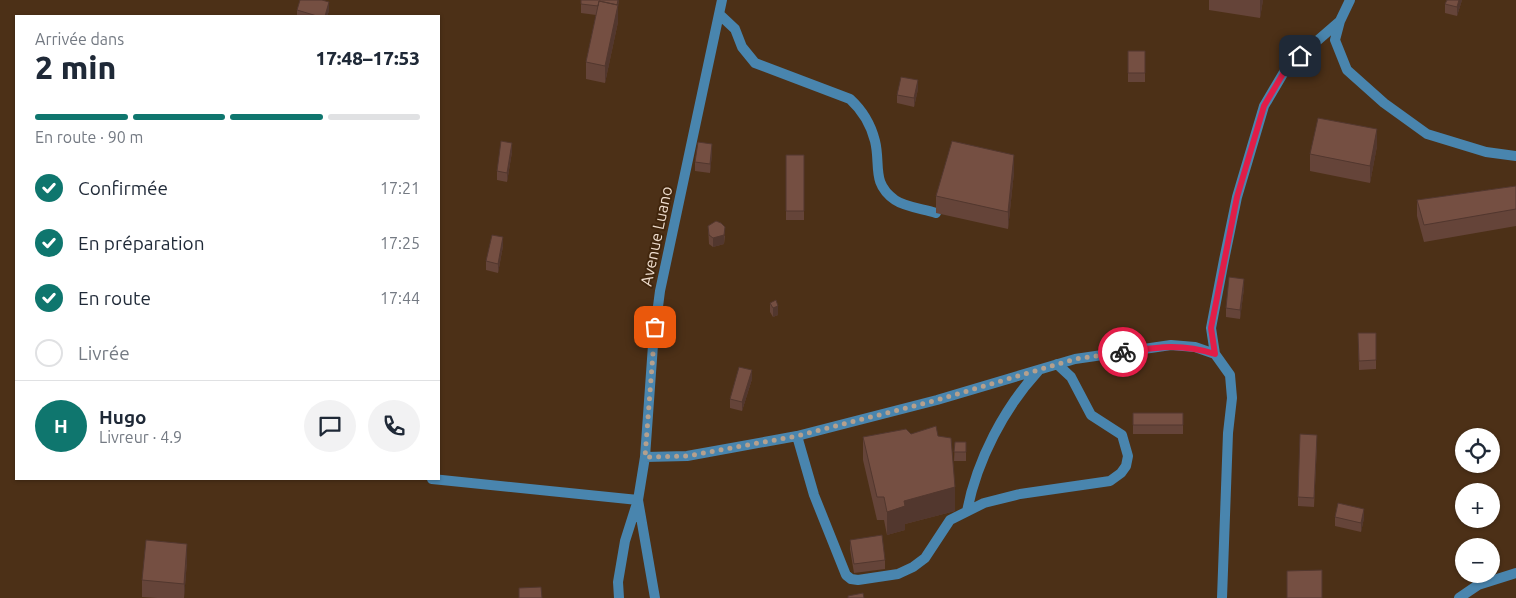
<!DOCTYPE html>
<html lang="fr">
<head>
<meta charset="utf-8">
<style>
	:root { --surface:#fff; --page:#f2f2f3; --text:#1f2937; --muted:#747a83; --line:#e0e1e3; --accent:#0f766e }
	body { margin:0; font-family:Ubuntu,sans-serif; background:var(--page); color:var(--text); height:100vh; display:flex; flex-direction:column; font-size:19px; white-space:nowrap }
	* { box-sizing:border-box; margin:0 }
	p { font-size:16px; color:var(--muted) }
	.icon { flex:none; width:28px; height:28px; fill:none; stroke:currentColor; stroke-width:2; stroke-linecap:round; stroke-linejoin:round }
	.map { position:relative; flex:1; overflow:hidden }
	.drawer { position:absolute; left:15px; top:15px; width:425px; height:465px; display:flex; flex-direction:column; background:var(--surface); border-radius:0px; box-shadow:0 1px 4px #0004 }
	.drawer>* { flex:none }
	.tools { position:absolute; left:1455px; top:428px; display:grid; gap:10px }
	.tools a { display:grid; place-items:center; width:45px; height:45px; border-radius:50%; background:var(--surface); box-shadow:0 1px 4px #0004; font-size:25px }
	.pin { position:absolute; display:grid; place-items:center; width:42px; height:42px; color:#fff; margin:-21px; border-radius:10px; box-shadow:0 2px 8px #0006 }
	.courier { position:absolute; display:grid; place-items:center; width:50px; height:50px; margin:-25px; border:4px solid #e11d48; border-radius:50%; background:#fff; color:#222; box-shadow:0 1px 6px #0007 }
	.overview em { font-style:normal; font-weight:800 }
	.overview div { display:flex; flex-direction:column-reverse }
	.overview { display:flex; align-items:center; justify-content:space-between; height:85px; padding:0 20px }
	h1 { font-size:32px; font-weight:800; line-height:38px }
	.bar { display:grid; grid-template-columns:repeat(4,1fr); gap:8px 5px; align-content:center; height:60px; padding:0 20px }
	.bar i { height:6px; border-radius:4px; background:var(--line) }
	.bar .on { background:var(--accent) }
	.bar p { grid-column:span 4 }
	.line { display:flex; align-items:center; gap:12px; padding:0 20px; border-top:1px solid var(--line) }
	.line div { flex:1 }
	.round { display:grid; place-items:center; flex:none; width:52px; height:52px; border-radius:26px; background:var(--page) }
	ol { padding:0 20px; list-style:none }
	li { display:flex; align-items:center; gap:15px; height:55px }
	li p { margin-inline-start:auto }
	li .icon { padding:5px; border-radius:50%; background:var(--accent); color:#fff; stroke-width:4 }
	li:last-child { color:var(--muted) }
	li i { width:28px; height:28px; border:2px solid var(--line); border-radius:50% }
	.map>svg:first-child { display:block }
	.lines { fill:none; stroke-linecap:round; stroke-linejoin:round }
	.minor { stroke:#4985ae; stroke-width:10 }
	.wall { fill:#654439 }
	.shaded-wall { fill:#52372e }
	.building { fill:#754f42; stroke:#52372e }
	.done { stroke:#b5a08d; stroke-width:5; stroke-dasharray:0 9 }
	.route { stroke:#e11d48; stroke-width:6 }
	.labels { text-anchor:middle; dominant-baseline:central; stroke-width:4; stroke-linejoin:round; paint-order:stroke }
	.street-label { font-size:16px; fill:#eedccd; stroke:#41260d }
</style>
</head>
<body>
<div class="map">
<svg width="1516" height="598" viewBox="0 0 1516 598">
	<rect width="100%" height="100%" fill="#4c3017"/>
	<g class="lines">
		<!-- minor -->
		<path class="minor" d="M 1350,0 L 1340,21 L 1335,40 L 1347,70 L 1384,103 L 1427,134 L 1486,152 L 1516,156
			M 719,14 L 735,29 L 742,47 L 755,63 L 850,99 C 862,110 871,125 875,141 C 881,165 871,183 895,200 C 905,207 924,209 936,213
			M 1215,354 L 1211,328 L 1224,260 L 1237,197 L 1264,106 L 1287,67 L 1340,21
			M 797,436 L 814,495 L 846,575 L 851,579 L 858,580 L 898,574 L 913,567 L 925,558 L 950,520 L 984,503 L 1020,494 L 1110,481 L 1121,473 L 1126,466 L 1128,456 L 1122,435 L 1091,415 L 1071,377 L 1057,364
			M 645,457 L 687,456 L 797,436 L 937,400 L 1075,359 L 1171,345 L 1195,347 L 1215,354 L 1230,375 L 1232,398 L 1228,433 L 1222,598
			M 432,479 L 638,500 L 655,598
			M 967,511 C 977,460 1004,408 1039,370
			M 619,598 L 618,582 L 625,541 L 638,500 L 645,457 L 653,345 L 660,291 L 722,0
			M 1459,598 L 1478,585 L 1516,573"/>
	</g>
	<!-- wall -->
	<path class="wall" d="M 581,0 L 619,0 L 618,6 L 618,22 L 605,83 L 586,79 L 586,62 L 596,15 L 581,13 Z
		M 1209,0 L 1263,0 L 1260,18 L 1209,10 Z
		M 1447,0 L 1462,0 L 1457,16 L 1445,13 L 1445,4 Z
		M 297,10 L 329,11 L 327,16 L 297,16 Z
		M 1128,51 L 1145,51 L 1145,82 L 1128,82 Z
		M 918,89 L 914,107 L 897,103 L 897,95 Z
		M 1377,146 L 1370,183 L 1310,171 L 1310,154 Z
		M 512,152 L 507,182 L 497,180 L 497,171 Z
		M 712,153 L 710,173 L 695,171 L 695,162 Z
		M 786,155 L 804,155 L 804,220 L 786,220 Z
		M 1014,172 L 1008,229 L 936,213 L 936,196 Z
		M 1516,186 L 1516,226 L 1424,242 L 1417,216 L 1417,200 Z
		M 708,226 L 725,236 L 724,244 L 713,247 L 709,244 Z
		M 503,246 L 498,273 L 486,270 L 486,261 Z
		M 1244,288 L 1240,319 L 1226,317 L 1226,308 Z
		M 770,303 L 778,315 L 773,317 L 770,312 Z
		M 1358,333 L 1376,333 L 1376,369 L 1359,370 Z
		M 752,379 L 742,411 L 730,408 L 730,399 Z
		M 1133,413 L 1183,413 L 1183,434 L 1133,434 Z
		M 863,437 L 955,511 L 905,524 L 905,530 L 887,535 L 884,520 L 877,520 L 863,460 Z
		M 955,442 L 966,442 L 966,461 L 954,461 Z
		M 1317,444 L 1314,507 L 1298,506 L 1298,497 Z
		M 1335,517 L 1364,518 L 1361,532 L 1335,526 Z
		M 850,540 L 885,560 L 885,569 L 854,573 L 850,549 Z
		M 187,561 L 184,598 L 157,598 L 142,597 L 142,580 Z"/>
	<!-- shaded-wall -->
	<path class="shaded-wall" d="M 618,0 L 619,0 L 618,6 L 618,22 L 605,83 L 605,66 Z
		M 1260,0 L 1263,0 L 1260,18 Z
		M 1459,0 L 1462,0 L 1457,16 L 1457,7 Z
		M 329,2 L 329,11 L 327,16 L 325,16 Z
		M 918,80 L 918,89 L 914,107 L 914,98 Z
		M 1377,129 L 1377,146 L 1370,183 L 1370,166 Z
		M 512,143 L 512,152 L 507,182 L 507,173 Z
		M 712,144 L 712,153 L 710,173 L 710,164 Z
		M 1014,155 L 1014,172 L 1008,229 L 1008,212 Z
		M 725,227 L 724,244 L 713,247 L 713,238 Z
		M 503,237 L 503,246 L 498,273 L 498,264 Z
		M 1244,279 L 1244,288 L 1240,319 L 1240,310 Z
		M 778,306 L 778,315 L 773,317 L 773,308 Z
		M 752,370 L 752,379 L 742,411 L 742,402 Z
		M 955,487 L 955,511 L 905,524 L 905,530 L 887,535 L 887,512 L 904,501 Z
		M 1364,509 L 1364,518 L 1361,532 L 1361,523 Z
		M 187,544 L 187,561 L 184,598 L 184,584 Z"/>
	<!-- building -->
	<path class="building" d="M 300,0 L 322,0 L 329,2 L 325,16 L 317,16 L 297,10 Z
		M 581,0 L 618,0 L 617,5 L 599,1 L 598,6 L 581,4 Z
		M 1447,0 L 1459,0 L 1457,7 L 1445,4 Z
		M 599,1 L 618,5 L 605,66 L 586,62 Z
		M 1128,51 L 1145,51 L 1145,73 L 1128,73 Z
		M 901,77 L 918,80 L 914,98 L 897,95 Z
		M 1318,118 L 1377,129 L 1370,166 L 1310,154 Z
		M 501,141 L 512,143 L 507,173 L 497,171 Z
		M 952,141 L 1014,155 L 1008,212 L 936,196 Z
		M 698,142 L 712,144 L 710,164 L 695,162 Z
		M 786,155 L 804,155 L 804,211 L 786,211 Z
		M 1516,186 L 1516,209 L 1424,225 L 1417,200 Z
		M 716,221 L 721,223 L 725,227 L 724,235 L 713,238 L 709,235 L 708,226 Z
		M 492,235 L 503,237 L 498,264 L 486,261 Z
		M 1229,277 L 1244,279 L 1240,310 L 1226,308 Z
		M 776,300 L 778,306 L 773,308 L 770,303 Z
		M 1358,333 L 1376,333 L 1376,360 L 1359,361 Z
		M 739,367 L 752,370 L 742,402 L 730,399 Z
		M 1133,413 L 1183,413 L 1183,425 L 1133,425 Z
		M 936,426 L 938,436 L 951,438 L 955,487 L 904,501 L 905,506 L 887,512 L 884,497 L 877,497 L 863,437 L 906,429 L 911,434 Z
		M 1300,434 L 1317,435 L 1314,498 L 1298,497 Z
		M 955,442 L 966,442 L 966,452 L 954,452 Z
		M 1338,503 L 1364,509 L 1361,523 L 1335,517 Z
		M 882,535 L 885,560 L 854,564 L 850,540 Z
		M 146,540 L 187,544 L 184,584 L 142,580 Z
		M 1322,570 L 1322,598 L 1287,598 L 1287,571 Z
		M 541,587 L 542,598 L 519,598 L 519,588 Z
		M 863,593 L 864,598 L 848,598 L 848,596 Z"/>
	<g class="lines">
		<!-- done -->
		<path class="done" d="M 655,327 L 645,457 L 687,456 L 797,436 L 937,400 L 1075,359 L 1123,352"/>
		<!-- route -->
		<path class="route" d="M 1123,352 C 1158,347 1181,343 1215,354 L 1211,328 L 1237,197 L 1264,106 L 1287,67 L 1300,56"/>
	</g>
	<g class="labels">
		<!-- street labels -->
		<g class="street-label">
			<text transform="translate(656 236) rotate(-78)">Avenue Luano</text>
		</g>
	</g>
</svg>
<div class="tools">
<a><svg class="icon" aria-label="locate" viewBox="0 0 24 24"><circle cx="12" cy="12" r="6"/><path d="M12 2v4M12 18v4M2 12h4M18 12h4"/></svg></a>
<a>+</a>
<a>−</a>
</div>
<div class="pin" style="left:655px;top:327px;background:#ea580c"><svg class="icon" aria-label="bag" viewBox="0 0 24 24"><path d="M5 8h14l-1 12H6zM9 8a3 3 0 0 1 6 0"/></svg></div>
<div class="pin" style="left:1300px;top:56px;background:#1f2937"><svg class="icon" aria-label="home" viewBox="0 0 24 24"><path d="M3 11l9-7 9 7M6 9v11h12V9"/></svg></div>
<div class="courier" style="left:1123px;top:352px"><svg class="icon" aria-label="bike" viewBox="0 0 24 24"><circle cx="6" cy="16" r="4"/><circle cx="18" cy="16" r="4"/><path d="M6 16l4-8h5l3 8M10 8l3 8H6M13 5h3"/></svg></div>
<section class="drawer">
<div class="overview"><div><h1>2 min</h1><p>Arrivée dans</p></div><em>17:48–17:53</em></div>
<div class="bar"><i class="on"></i><i class="on"></i><i class="on"></i><i></i><p>En route · 90 m</p></div>
<ol>
<li><svg class="icon" aria-label="check" viewBox="0 0 24 24"><path d="M5 12l5 5 9-10"/></svg>Confirmée<p>17:21</p></li>
<li><svg class="icon" aria-label="check" viewBox="0 0 24 24"><path d="M5 12l5 5 9-10"/></svg>En préparation<p>17:25</p></li>
<li><svg class="icon" aria-label="check" viewBox="0 0 24 24"><path d="M5 12l5 5 9-10"/></svg>En route<p>17:44</p></li>
<li><i></i>Livrée</li>
</ol>
<div class="line" style="height:90px"><b class="round" style="background:var(--accent);color:#fff">H</b><div><b>Hugo</b><p>Livreur · 4.9</p></div><a class="round"><svg class="icon" aria-label="chat" viewBox="0 0 24 24"><path d="M4 5h16v11H9l-5 4z"/></svg></a><a class="round"><svg class="icon" aria-label="phone" viewBox="0 0 24 24"><path d="M5 4h4l2 5-3 2q2 4 5 5l2-3 5 2v4C11 20 4 13 5 4z"/></svg></a></div>
</section>
</div>
</body>
</html>
